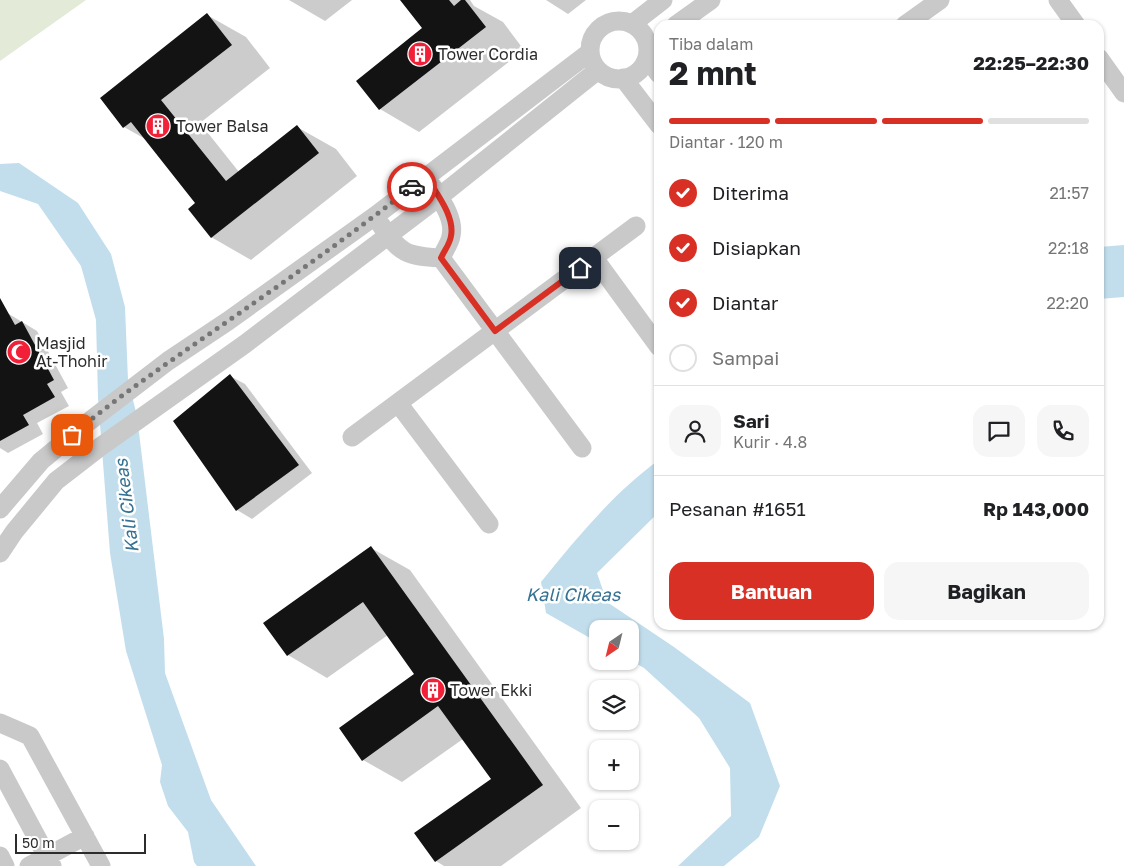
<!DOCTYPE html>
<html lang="id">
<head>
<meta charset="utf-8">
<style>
	:root { --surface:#fff; --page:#f6f6f6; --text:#202124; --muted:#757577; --line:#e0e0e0; --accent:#d93025 }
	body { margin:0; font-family:"Golos Text",sans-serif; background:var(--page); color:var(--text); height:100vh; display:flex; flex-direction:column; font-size:19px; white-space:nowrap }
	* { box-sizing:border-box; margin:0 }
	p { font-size:16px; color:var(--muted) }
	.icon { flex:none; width:28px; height:28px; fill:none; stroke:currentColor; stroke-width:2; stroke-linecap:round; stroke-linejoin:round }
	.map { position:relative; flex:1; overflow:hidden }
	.panel { position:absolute; left:654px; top:20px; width:450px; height:610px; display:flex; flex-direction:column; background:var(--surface); border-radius:15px; box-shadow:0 1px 4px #0004 }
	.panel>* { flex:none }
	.needle { width:32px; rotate:215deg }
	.tools { position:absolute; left:589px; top:620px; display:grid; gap:10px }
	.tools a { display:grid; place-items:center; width:50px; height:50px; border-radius:10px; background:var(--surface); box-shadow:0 1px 4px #0004; font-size:25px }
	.scale { position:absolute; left:15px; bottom:12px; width:131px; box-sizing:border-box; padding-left:5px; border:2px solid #2c2c2c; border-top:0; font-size:14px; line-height:18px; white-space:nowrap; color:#2c2c2c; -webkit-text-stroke:4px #fff; paint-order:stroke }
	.pin { position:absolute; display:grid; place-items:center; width:42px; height:42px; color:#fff; margin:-21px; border-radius:10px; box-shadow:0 2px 8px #0006 }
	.courier { position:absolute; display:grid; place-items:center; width:50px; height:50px; margin:-25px; border:4px solid #d93025; border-radius:50%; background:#fff; color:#222; box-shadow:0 1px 6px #0007 }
	.head em { font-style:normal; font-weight:700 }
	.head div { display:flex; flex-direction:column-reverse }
	.head { display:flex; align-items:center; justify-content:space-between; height:85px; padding:0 15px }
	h1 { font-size:32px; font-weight:700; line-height:38px }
	.bar { display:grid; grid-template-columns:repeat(4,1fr); gap:8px 5px; align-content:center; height:60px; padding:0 15px }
	.bar i { height:6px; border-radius:4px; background:var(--line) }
	.bar .selected { background:var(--accent) }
	.bar p { grid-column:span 4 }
	.line { display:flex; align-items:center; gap:12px; padding:0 15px; border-top:1px solid var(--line) }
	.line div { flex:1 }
	.round { display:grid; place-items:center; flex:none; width:52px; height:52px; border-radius:15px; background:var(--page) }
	ol { padding:0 15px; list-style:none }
	li { display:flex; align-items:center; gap:15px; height:55px }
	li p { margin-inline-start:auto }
	li .icon { padding:5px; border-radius:50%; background:var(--accent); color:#fff; stroke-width:4 }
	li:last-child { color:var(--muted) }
	li i { width:28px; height:28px; border:2px solid var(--line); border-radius:50% }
	.primary-button { display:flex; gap:10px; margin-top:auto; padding:10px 15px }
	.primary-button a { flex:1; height:58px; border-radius:15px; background:var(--accent); color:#fff; font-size:20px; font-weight:700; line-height:58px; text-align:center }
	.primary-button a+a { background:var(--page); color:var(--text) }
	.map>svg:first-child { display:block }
	.green { fill:#e3ebd8 }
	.water { fill:#c2deed }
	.shadow { fill:#0003 }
	.building { fill:#131313 }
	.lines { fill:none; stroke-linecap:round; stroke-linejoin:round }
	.minor { stroke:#c9c9c9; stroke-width:19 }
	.done { stroke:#767676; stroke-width:5; stroke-dasharray:0 9 }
	.route { stroke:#d93025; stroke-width:6 }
	.labels { text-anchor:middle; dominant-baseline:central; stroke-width:5; stroke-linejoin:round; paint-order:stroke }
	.poi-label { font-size:16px; fill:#2c2c2c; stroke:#fff; text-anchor:start }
	.water-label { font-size:18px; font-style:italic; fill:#357293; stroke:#fff }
</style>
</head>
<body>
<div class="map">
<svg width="1124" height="866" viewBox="0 0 1124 866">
	<rect width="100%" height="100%" fill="#fff"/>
	<!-- green -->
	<path class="green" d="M 0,0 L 86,0 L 0,61 Z"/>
	<!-- water -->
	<path class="water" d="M 19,163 L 78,203 L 111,254 L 125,307 L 128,380 L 137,416 L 164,639 L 165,673 L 211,800 L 256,866 L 197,866 L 194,862 L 188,832 L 168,806 L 160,782 L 162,765 L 126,651 L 110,553 L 98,398 L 96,320 L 81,266 L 38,204 L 0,191 L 0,164 Z
		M 1124,245 L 1124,297 L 1099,299 L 1099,247 Z
		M 659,460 L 659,512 L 597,573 L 607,602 L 674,647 L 750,703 L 780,786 L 759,837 L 724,866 L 678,866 L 731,816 L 730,768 L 699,718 L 644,668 L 630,660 L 630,629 L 598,629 L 597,642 L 546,613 L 541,582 C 577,538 613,493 659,460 Z"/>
	<!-- shadow -->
	<path class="shadow" d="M 289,0 L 352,0 L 325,21 Z
		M 402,0 L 470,0 L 474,6 L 503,22 L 524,50 L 419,132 L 380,109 L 357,81 L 424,28 Z
		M 546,0 L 586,0 L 568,14 Z
		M 207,15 L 246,37 L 270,68 L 200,123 L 239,172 L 297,127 L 336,149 L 357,176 L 251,260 L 211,237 L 197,204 L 147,140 L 124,127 Z
		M 9,314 L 37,331 L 68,388 L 61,392 L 69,406 L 37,423 L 43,434 L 8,453 L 0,448 L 0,319 Z
		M 230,376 L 245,384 L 312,473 L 252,519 L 237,510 L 174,421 Z
		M 371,548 L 410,570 L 581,808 L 501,866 L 444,866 L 436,861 L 416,833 L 492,779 L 463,739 L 402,782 L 363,760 L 416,675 L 388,635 L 327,678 L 288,655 Z"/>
	<!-- building -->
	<path class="building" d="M 400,0 L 449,0 L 454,6 L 461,0 L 465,0 L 486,27 L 379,110 L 356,81 L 422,28 Z
		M 207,13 L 232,45 L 161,100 L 226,181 L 297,125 L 319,153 L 211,238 L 188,209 L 195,203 L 131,122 L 123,128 L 100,98 Z
		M 0,298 L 15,325 L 22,321 L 54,380 L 47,384 L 55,397 L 23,415 L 29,425 L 0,441 Z
		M 230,374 L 299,465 L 236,511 L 173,421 Z
		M 371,546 L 543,785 L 435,862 L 414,833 L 491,779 L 438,706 L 362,761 L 339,728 L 414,674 L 363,602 L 287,656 L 263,623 Z"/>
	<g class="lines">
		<!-- minor -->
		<path class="minor" d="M 1058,0 L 1076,25
			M590 50a29 29 0 1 1 58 0a29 29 0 1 1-58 0Z
			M 632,24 L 663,0
			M 676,25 L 711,0
			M 905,25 L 940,0
			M 647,58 L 659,74
			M 1099,58 L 1124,93
			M 623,78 L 659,125
			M 432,186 C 441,200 455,219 451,236 C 450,243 444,251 441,258
			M 381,225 C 400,254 407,256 441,258
			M 441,258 L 582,448
			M 594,258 L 659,347
			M 398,403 L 489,524
			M 352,437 L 636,226
			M 0,509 L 41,461 L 87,423 L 168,361 L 228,321 L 375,216 L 590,52
			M 0,553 L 14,532 L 56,481 L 100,447 L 245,344 L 439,197 L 598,70
			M 0,723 L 30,736 L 101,866
			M 0,769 L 52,866
			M 0,856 L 5,866
			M 29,866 L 85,836"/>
	</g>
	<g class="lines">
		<!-- done -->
		<path class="done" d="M 72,435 C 121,394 175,358 228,321 C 290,278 352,234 412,187"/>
		<!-- route -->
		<path class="route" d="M 412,187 L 426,176 C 436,193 455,216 451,236 C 450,244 444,251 441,258 L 495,331 L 580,268"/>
	</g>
	<!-- icons -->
	<defs>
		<symbol id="building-disc" viewBox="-11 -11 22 22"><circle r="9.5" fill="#f12038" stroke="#fff"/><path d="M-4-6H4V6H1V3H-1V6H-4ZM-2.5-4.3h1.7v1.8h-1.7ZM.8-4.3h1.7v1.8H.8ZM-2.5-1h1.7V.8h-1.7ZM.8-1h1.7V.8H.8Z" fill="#fff"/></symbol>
		<symbol id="mosque-disc" viewBox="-11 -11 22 22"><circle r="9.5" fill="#f12038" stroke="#fff"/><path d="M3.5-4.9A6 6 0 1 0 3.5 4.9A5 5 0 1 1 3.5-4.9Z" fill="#fff"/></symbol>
	</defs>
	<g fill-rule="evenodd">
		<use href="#building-disc" x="406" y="40" width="28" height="28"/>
		<use href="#building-disc" x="144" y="112" width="28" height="28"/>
		<use href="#mosque-disc" x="5" y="338" width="28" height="28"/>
		<use href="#building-disc" x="419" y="676" width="28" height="28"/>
	</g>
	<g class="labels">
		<!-- poi labels -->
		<g class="poi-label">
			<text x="438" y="54">Tower Cordia</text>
			<text x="176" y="126">Tower Balsa</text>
			<text x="36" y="343">Masjid<tspan x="36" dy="18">At-Thohir</tspan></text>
			<text x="450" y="690">Tower Ekki</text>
		</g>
		<!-- water labels -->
		<g class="water-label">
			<text transform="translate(126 506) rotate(-97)">Kali Cikeas</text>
			<text x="573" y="594">Kali Cikeas</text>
		</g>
	</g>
</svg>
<div class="tools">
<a><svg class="needle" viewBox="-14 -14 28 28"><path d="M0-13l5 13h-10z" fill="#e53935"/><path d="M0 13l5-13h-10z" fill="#757577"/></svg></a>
<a><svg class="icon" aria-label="layers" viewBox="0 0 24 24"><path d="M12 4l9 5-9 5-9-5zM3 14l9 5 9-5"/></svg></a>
<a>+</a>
<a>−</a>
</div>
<div class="scale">50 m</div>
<div class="pin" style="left:72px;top:435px;background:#ea580c"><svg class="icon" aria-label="bag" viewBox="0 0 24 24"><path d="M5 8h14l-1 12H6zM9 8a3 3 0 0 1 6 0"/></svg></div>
<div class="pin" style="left:580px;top:268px;background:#1f2937"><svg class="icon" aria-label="home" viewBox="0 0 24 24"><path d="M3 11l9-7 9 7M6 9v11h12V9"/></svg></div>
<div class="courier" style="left:412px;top:187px"><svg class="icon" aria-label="car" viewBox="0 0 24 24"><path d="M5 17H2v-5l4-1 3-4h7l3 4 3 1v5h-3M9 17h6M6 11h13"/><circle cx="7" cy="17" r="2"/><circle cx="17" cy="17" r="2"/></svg></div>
<section class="panel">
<div class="head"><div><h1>2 mnt</h1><p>Tiba dalam</p></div><em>22:25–22:30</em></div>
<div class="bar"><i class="selected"></i><i class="selected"></i><i class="selected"></i><i></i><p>Diantar · 120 m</p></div>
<ol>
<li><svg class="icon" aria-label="check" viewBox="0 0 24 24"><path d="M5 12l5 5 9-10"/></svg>Diterima<p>21:57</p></li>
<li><svg class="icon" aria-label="check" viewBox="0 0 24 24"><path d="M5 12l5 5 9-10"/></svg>Disiapkan<p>22:18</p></li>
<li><svg class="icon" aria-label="check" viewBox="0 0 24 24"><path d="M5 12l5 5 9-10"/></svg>Diantar<p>22:20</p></li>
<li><i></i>Sampai</li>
</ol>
<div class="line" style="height:90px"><a class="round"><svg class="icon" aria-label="person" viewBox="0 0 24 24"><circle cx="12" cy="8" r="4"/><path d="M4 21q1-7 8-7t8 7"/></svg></a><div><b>Sari</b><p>Kurir · 4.8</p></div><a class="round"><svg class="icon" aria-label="chat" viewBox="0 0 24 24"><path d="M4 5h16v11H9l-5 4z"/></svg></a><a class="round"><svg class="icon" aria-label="phone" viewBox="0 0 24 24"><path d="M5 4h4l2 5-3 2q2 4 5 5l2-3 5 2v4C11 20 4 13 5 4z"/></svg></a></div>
<div class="line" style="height:65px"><div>Pesanan #1651</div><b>Rp 143,000</b></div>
<div class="primary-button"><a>Bantuan</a><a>Bagikan</a></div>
</section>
</div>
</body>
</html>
